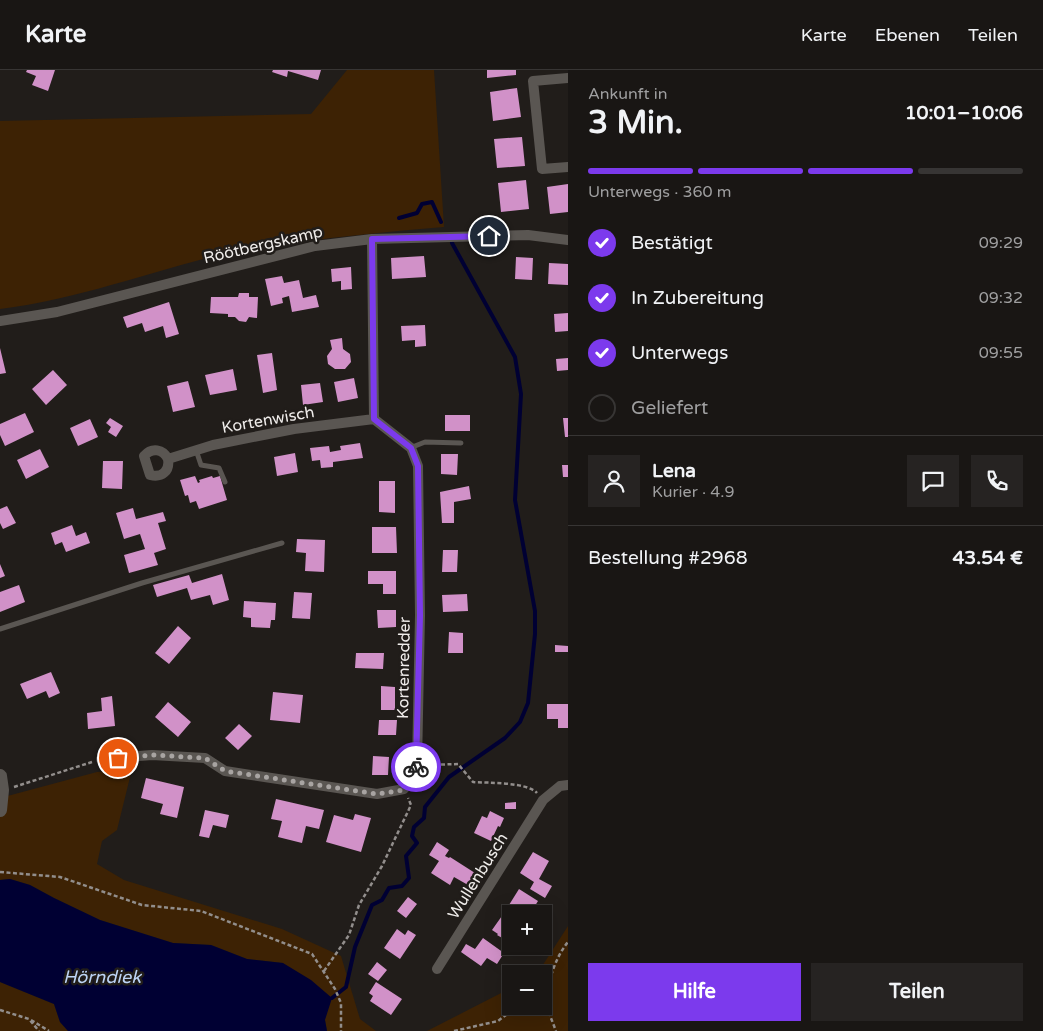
<!DOCTYPE html>
<html lang="de">
<head>
<meta charset="utf-8">
<style>
	:root { --surface:#191614; --page:#262322; --text:#f1f3f6; --muted:#9f9fa0; --line:#373534; --accent:#7c3aed }
	body { margin:0; font-family:"Varela Round",sans-serif; background:var(--page); color:var(--text); height:100vh; display:flex; flex-direction:column; font-size:19px; white-space:nowrap }
	* { box-sizing:border-box; margin:0 }
	p { font-size:16px; color:var(--muted) }
	.icon { flex:none; width:28px; height:28px; fill:none; stroke:currentColor; stroke-width:2; stroke-linecap:round; stroke-linejoin:round }
	.map { position:relative; flex:1; overflow:hidden }
	.side { display:flex; flex-direction:column; background:var(--surface); width:475px }
	.side>* { flex:none }
	.tools { position:absolute; left:502px; top:835px; display:grid; gap:10px }
	.tools a { display:grid; place-items:center; width:50px; height:50px; border-radius:0px; background:var(--surface); box-shadow:0 5px 20px #0002,0 0 0 1px var(--line); font-size:25px }
	.pin { position:absolute; display:grid; place-items:center; width:42px; height:42px; color:#fff; margin:-21px; border:2px solid #fff; border-radius:50%; box-shadow:0 1px 5px #0007 }
	.courier { position:absolute; display:grid; place-items:center; width:50px; height:50px; margin:-25px; border:4px solid #7c3aed; border-radius:50%; background:#fff; color:#222; box-shadow:0 1px 6px #0007 }
	.head em { font-style:normal; font-weight:700 }
	.head div { display:flex; flex-direction:column-reverse }
	.head { display:flex; align-items:center; justify-content:space-between; height:85px; padding:0 20px }
	h1 { font-size:32px; font-weight:700; line-height:38px }
	.bar { display:grid; grid-template-columns:repeat(4,1fr); gap:8px 5px; align-content:center; height:60px; padding:0 20px }
	.bar i { height:6px; border-radius:4px; background:var(--line) }
	.bar .selected { background:var(--accent) }
	.bar p { grid-column:span 4 }
	.line { display:flex; align-items:center; gap:12px; padding:0 20px; border-top:1px solid var(--line) }
	.line div { flex:1 }
	.round { display:grid; place-items:center; flex:none; width:52px; height:52px; border-radius:0px; background:var(--page) }
	ol { padding:0 20px; list-style:none }
	li { display:flex; align-items:center; gap:15px; height:55px }
	li p { margin-inline-start:auto }
	li .icon { padding:5px; border-radius:50%; background:var(--accent); color:#fff; stroke-width:4 }
	li:last-child { color:var(--muted) }
	li i { width:28px; height:28px; border:2px solid var(--line); border-radius:50% }
	.action { display:flex; gap:10px; margin-top:auto; padding:10px 20px }
	.action a { flex:1; height:58px; border-radius:0px; background:var(--accent); color:#fff; font-size:20px; font-weight:700; line-height:58px; text-align:center }
	.action a+a { background:var(--page); color:var(--text) }
	header { display:flex; align-items:center; gap:30px; box-sizing:border-box; height:70px; padding:0 25px; background:var(--surface); border-bottom:1px solid var(--line) }
	header strong { font-size:24px }
	nav { display:flex; gap:28px; margin-inline-start:auto; font-size:18px }
	main { display:flex; flex:1; min-height:0 }
	.map>svg:first-child { display:block }
	.green { fill:#3d2204 }
	.water { fill:#003 }
	.lines { fill:none; stroke-linecap:round; stroke-linejoin:round }
	.stream { stroke:#003; stroke-width:4 }
	.building { fill:#d191c8 }
	.path { stroke:#928e8c; stroke-width:2.5; stroke-dasharray:4 2.5; stroke-linecap:butt }
	.lane { stroke:#5a5652; stroke-width:5 }
	.street { stroke:#5a5652; stroke-width:10 }
	.secondary { stroke:#5a5652; stroke-width:14 }
	.done { stroke:#a8a4a2; stroke-width:5; stroke-dasharray:0 9 }
	.route { stroke:#7c3aed; stroke-width:6 }
	.labels { text-anchor:middle; dominant-baseline:central; stroke-width:5; stroke-linejoin:round; paint-order:stroke }
	.street-label { font-size:16px; fill:#f0edeb; stroke:#211d1a }
	.water-label { font-size:18px; font-style:italic; fill:#bdd4f6; stroke:#211d1a }
</style>
</head>
<body>
<header>
<strong>Karte</strong>
<nav><a>Karte</a><a>Ebenen</a><a>Teilen</a></nav>
</header>
<main>
<div class="map">
<svg width="568" height="961" viewBox="0 0 568 961">
	<rect width="100%" height="100%" fill="#211d1a"/>
	<!-- green -->
	<path class="green" d="M 347,0 L 434,0 L 444,157 C 393,161 343,166 293,173 C 275,175 257,176 240,180 C 159,198 82,229 0,239 L 0,51 L 311,44 Z
		M 132,699 L 117,760 L 102,771 L 97,794 L 124,810 L 282,859 L 341,886 L 360,949 L 376,961 L 327,961 L 325,950 L 283,893 L 247,889 L 211,875 L 173,873 L 100,850 L 54,828 L 30,815 L 10,809 L 0,810 L 0,728 L 97,702 Z
		M 568,856 L 568,961 L 427,961 L 511,918 L 511,936 L 544,936 L 544,904 L 537,904 Z
		M 0,912 L 54,934 L 60,952 L 68,961 L 0,961 Z"/>
	<!-- water -->
	<path class="water" d="M 10,809 L 30,815 L 54,828 L 100,850 L 173,873 L 211,875 L 247,889 L 283,893 L 311,910 L 332,928 L 325,950 L 327,961 L 68,961 L 60,952 L 54,934 L 0,912 L 0,810 Z"/>
	<g class="lines">
		<!-- stream -->
		<path class="stream" d="M 399,148 L 417,143 L 422,134 L 432,132 L 441,152
			M 332,928 L 346,917 L 355,877 L 372,835 L 382,830 L 389,818 L 402,816 L 409,808 L 406,786 L 417,773 L 412,766 L 414,757 L 424,748 L 425,737 L 449,707 L 505,668 L 520,652 L 528,633 L 535,564 L 535,541 L 515,430 L 521,324 L 515,287 L 452,173"/>
	</g>
	<!-- building -->
	<path class="building" d="M 27,0 L 55,0 L 48,21 L 32,15 L 36,6 L 26,2 Z
		M 273,0 L 321,0 L 318,10 L 288,1 L 287,7 L 272,2 Z
		M 487,0 L 516,0 L 516,5 L 487,8 Z
		M 517,18 L 521,47 L 493,51 L 490,22 Z
		M 522,67 L 525,96 L 497,98 L 494,69 Z
		M 526,110 L 529,139 L 501,142 L 498,113 Z
		M 568,114 L 568,142 L 550,144 L 547,117 Z
		M 424,186 L 426,207 L 392,209 L 391,188 Z
		M 516,187 L 533,188 L 532,210 L 515,209 Z
		M 549,193 L 568,194 L 568,215 L 548,214 Z
		M 351,197 L 352,219 L 341,220 L 341,211 L 332,212 L 331,199 Z
		M 282,206 L 284,213 L 299,210 L 303,228 L 316,225 L 319,237 L 292,242 L 289,226 L 282,228 L 283,233 L 271,236 L 265,209 Z
		M 239,223 L 249,223 L 249,227 L 258,227 L 257,248 L 249,247 L 246,252 L 239,251 L 235,247 L 228,247 L 228,244 L 210,243 L 211,227 L 238,227 Z
		M 169,232 L 179,264 L 166,268 L 163,256 L 145,262 L 142,253 L 127,258 L 123,247 Z
		M 568,243 L 568,261 L 555,262 L 554,244 Z
		M 425,255 L 426,276 L 415,277 L 415,270 L 402,271 L 401,256 Z
		M 342,268 L 343,279 L 350,284 L 351,292 L 345,299 L 335,299 L 328,294 L 327,286 L 332,279 L 330,270 Z
		M 0,278 L 6,303 L 0,304 Z
		M 272,283 L 277,320 L 263,323 L 257,285 Z
		M 568,288 L 568,300 L 557,301 L 556,289 Z
		M 233,299 L 237,320 L 210,325 L 205,305 Z
		M 53,300 L 67,315 L 46,335 L 32,319 Z
		M 354,308 L 358,328 L 338,332 L 334,312 Z
		M 188,311 L 195,337 L 173,342 L 167,316 Z
		M 320,313 L 323,332 L 303,335 L 301,315 Z
		M 25,343 L 34,362 L 5,376 L 0,365 L 0,354 Z
		M 445,345 L 470,345 L 470,361 L 445,361 Z
		M 110,348 L 123,356 L 116,367 L 108,362 L 111,357 L 106,353 Z
		M 563,348 L 568,348 L 568,367 L 565,367 Z
		M 90,349 L 98,367 L 78,376 L 70,358 Z
		M 360,373 L 363,388 L 333,392 L 333,397 L 321,398 L 320,390 L 312,391 L 310,378 L 329,376 L 330,382 L 341,380 L 340,376 Z
		M 40,379 L 49,397 L 26,409 L 17,390 Z
		M 295,383 L 298,402 L 277,406 L 274,387 Z
		M 441,384 L 458,384 L 457,405 L 441,404 Z
		M 103,391 L 123,391 L 122,419 L 102,418 Z
		M 562,395 L 568,395 L 568,407 L 563,407 Z
		M 195,406 L 198,413 L 200,412 L 199,410 L 212,406 L 213,408 L 220,406 L 227,430 L 199,439 L 196,431 L 190,433 L 188,425 L 185,426 L 180,410 Z
		M 379,411 L 395,411 L 395,443 L 379,442 Z
		M 469,416 L 471,429 L 454,432 L 454,453 L 442,453 L 440,422 Z
		M 7,436 L 16,453 L 3,459 L 0,453 L 0,439 Z
		M 133,438 L 136,449 L 163,442 L 166,451 L 158,453 L 166,479 L 154,483 L 158,495 L 129,503 L 124,485 L 145,479 L 140,464 L 124,469 L 116,443 Z
		M 72,455 L 76,466 L 86,462 L 90,473 L 66,482 L 62,472 L 55,475 L 51,463 Z
		M 372,457 L 396,457 L 397,483 L 372,483 Z
		M 297,469 L 325,470 L 324,502 L 305,501 L 306,483 L 296,482 Z
		M 443,480 L 458,480 L 457,502 L 442,502 Z
		M 0,494 L 5,506 L 0,508 Z
		M 368,501 L 396,501 L 396,524 L 383,524 L 383,514 L 368,514 Z
		M 222,504 L 229,530 L 213,535 L 210,525 L 191,530 L 187,518 L 157,527 L 153,515 L 189,505 L 192,513 Z
		M 19,515 L 25,532 L 0,542 L 0,522 Z
		M 294,522 L 312,523 L 310,549 L 292,548 Z
		M 467,524 L 468,541 L 443,542 L 442,525 Z
		M 244,531 L 276,533 L 275,550 L 271,550 L 270,558 L 251,557 L 251,548 L 243,547 Z
		M 377,540 L 396,540 L 396,557 L 378,558 Z
		M 178,556 L 191,568 L 169,594 L 155,583 Z
		M 449,562 L 463,563 L 463,583 L 448,583 Z
		M 555,575 L 568,576 L 568,582 L 555,582 Z
		M 356,583 L 384,583 L 383,599 L 355,598 Z
		M 51,602 L 60,623 L 49,628 L 46,621 L 27,629 L 20,614 Z
		M 381,616 L 395,617 L 395,640 L 381,640 Z
		M 273,622 L 303,625 L 300,653 L 270,650 Z
		M 112,626 L 115,656 L 88,659 L 87,643 L 102,641 L 101,628 Z
		M 168,632 L 191,652 L 178,667 L 155,647 Z
		M 547,634 L 568,634 L 568,658 L 558,658 L 558,649 L 547,649 Z
		M 379,650 L 397,650 L 396,665 L 378,665 Z
		M 239,654 L 252,666 L 238,680 L 225,668 Z
		M 373,686 L 389,687 L 388,705 L 372,705 Z
		M 146,708 L 184,717 L 177,748 L 160,744 L 163,734 L 141,728 Z
		M 276,729 L 324,740 L 319,759 L 306,756 L 302,773 L 278,767 L 282,751 L 271,749 Z
		M 516,732 L 516,739 L 505,739 L 505,733 Z
		M 205,740 L 229,745 L 226,758 L 213,755 L 209,768 L 199,766 Z
		M 490,741 L 504,748 L 500,757 L 498,756 L 491,771 L 474,763 L 482,746 L 487,748 Z
		M 355,744 L 371,748 L 361,782 L 326,772 L 334,745 L 353,750 Z
		M 437,772 L 449,780 L 445,786 L 449,788 L 450,787 L 475,803 L 468,815 L 454,807 L 450,815 L 431,803 L 439,791 L 429,785 Z
		M 533,782 L 549,791 L 539,809 L 552,816 L 545,828 L 530,819 L 534,812 L 520,803 Z
		M 519,819 L 538,831 L 530,844 L 524,844 L 509,835 Z
		M 408,827 L 417,834 L 406,848 L 397,841 Z
		M 504,843 L 511,848 L 511,873 L 497,865 L 498,864 L 492,860 Z
		M 397,859 L 405,865 L 408,860 L 416,865 L 400,889 L 384,878 Z
		M 483,868 L 504,883 L 497,894 L 487,888 L 481,896 L 461,882 L 466,874 L 475,879 Z
		M 377,892 L 387,900 L 378,911 L 368,904 Z
		M 376,912 L 402,929 L 391,945 L 370,931 L 373,926 L 369,923 Z"/>
	<g class="lines">
		<!-- path -->
		<path class="path" d="M 428,695 L 458,694 L 473,712 C 488,713 527,712 537,723
			M 14,717 L 92,692
			M 0,802 L 60,807 L 142,835 L 201,841 L 312,884 L 335,919 L 341,933 L 341,961
			M 324,901 L 349,865 L 359,835 L 382,796 L 411,735 L 408,728
			M 544,930 C 550,910 554,889 568,872
			M 544,930 L 556,961
			M 0,940 L 29,949 L 39,961
			M 31,950 L 49,961
			M 454,961 L 498,951 L 518,936"/>
		<!-- lane -->
		<path class="lane" d="M 410,378 L 425,372 L 461,373
			M 196,380 L 201,395 L 219,398 L 225,412
			M 0,559 L 142,513 L 282,473"/>
		<!-- street -->
		<path class="street" d="M 568,8 L 533,11 L 542,99 L 568,97
			M 0,251 L 57,242 L 315,176 L 372,169 L 528,165 L 568,170
			M 168,389 C 170,401 162,408 150,405 L 144,386 C 152,377 163,379 168,389 L 213,375 L 294,359 L 374,349
			M 101,689 L 152,685 L 205,688 L 225,701 L 377,724 L 404,719 L 415,705 L 417,694 L 420,545 L 418,396 L 411,378 L 374,349 L 372,169
			M 437,899 L 543,730 L 560,716 L 568,715"/>
		<!-- secondary -->
		<path class="secondary" d="M 0,706 L 2,720 L 0,740"/>
	</g>
	<g class="lines">
		<!-- done -->
		<path class="done" d="M 118,688 L 152,685 L 205,688 L 225,701 L 377,724 L 404,720 L 415,705 L 416,697"/>
		<!-- route -->
		<path class="route" d="M 416,697 L 420,545 L 418,396 L 411,378 L 374,349 L 372,169 L 489,166"/>
	</g>
	<g class="labels">
		<!-- street labels -->
		<g class="street-label">
			<text transform="translate(263 175) rotate(-13)">Röötbergskamp</text>
			<text transform="translate(268 350) rotate(-10)">Kortenwisch</text>
			<text transform="translate(404 598) rotate(-89)">Kortenredder</text>
			<text transform="translate(478 806) rotate(-58)">Wullenbusch</text>
		</g>
		<!-- water labels -->
		<g class="water-label">
			<text x="102" y="907">Hörndiek</text>
		</g>
	</g>
</svg>
<div class="tools">
<a>+</a>
<a>−</a>
</div>
<div class="pin" style="left:118px;top:688px;background:#ea580c"><svg class="icon" aria-label="bag" viewBox="0 0 24 24"><path d="M5 8h14l-1 12H6zM9 8a3 3 0 0 1 6 0"/></svg></div>
<div class="pin" style="left:489px;top:166px;background:#1f2937"><svg class="icon" aria-label="home" viewBox="0 0 24 24"><path d="M3 11l9-7 9 7M6 9v11h12V9"/></svg></div>
<div class="courier" style="left:416px;top:697px"><svg class="icon" aria-label="bike" viewBox="0 0 24 24"><circle cx="6" cy="16" r="4"/><circle cx="18" cy="16" r="4"/><path d="M6 16l4-8h5l3 8M10 8l3 8H6M13 5h3"/></svg></div>
</div>
<section class="side">
<div class="head"><div><h1>3 Min.</h1><p>Ankunft in</p></div><em>10:01–10:06</em></div>
<div class="bar"><i class="selected"></i><i class="selected"></i><i class="selected"></i><i></i><p>Unterwegs · 360 m</p></div>
<ol>
<li><svg class="icon" aria-label="check" viewBox="0 0 24 24"><path d="M5 12l5 5 9-10"/></svg>Bestätigt<p>09:29</p></li>
<li><svg class="icon" aria-label="check" viewBox="0 0 24 24"><path d="M5 12l5 5 9-10"/></svg>In Zubereitung<p>09:32</p></li>
<li><svg class="icon" aria-label="check" viewBox="0 0 24 24"><path d="M5 12l5 5 9-10"/></svg>Unterwegs<p>09:55</p></li>
<li><i></i>Geliefert</li>
</ol>
<div class="line" style="height:90px"><a class="round"><svg class="icon" aria-label="person" viewBox="0 0 24 24"><circle cx="12" cy="8" r="4"/><path d="M4 21q1-7 8-7t8 7"/></svg></a><div><b>Lena</b><p>Kurier · 4.9</p></div><a class="round"><svg class="icon" aria-label="chat" viewBox="0 0 24 24"><path d="M4 5h16v11H9l-5 4z"/></svg></a><a class="round"><svg class="icon" aria-label="phone" viewBox="0 0 24 24"><path d="M5 4h4l2 5-3 2q2 4 5 5l2-3 5 2v4C11 20 4 13 5 4z"/></svg></a></div>
<div class="line" style="height:65px"><div>Bestellung #2968</div><b>43.54 €</b></div>
<div class="action"><a>Hilfe</a><a>Teilen</a></div>
</section>
</main>
</body>
</html>
